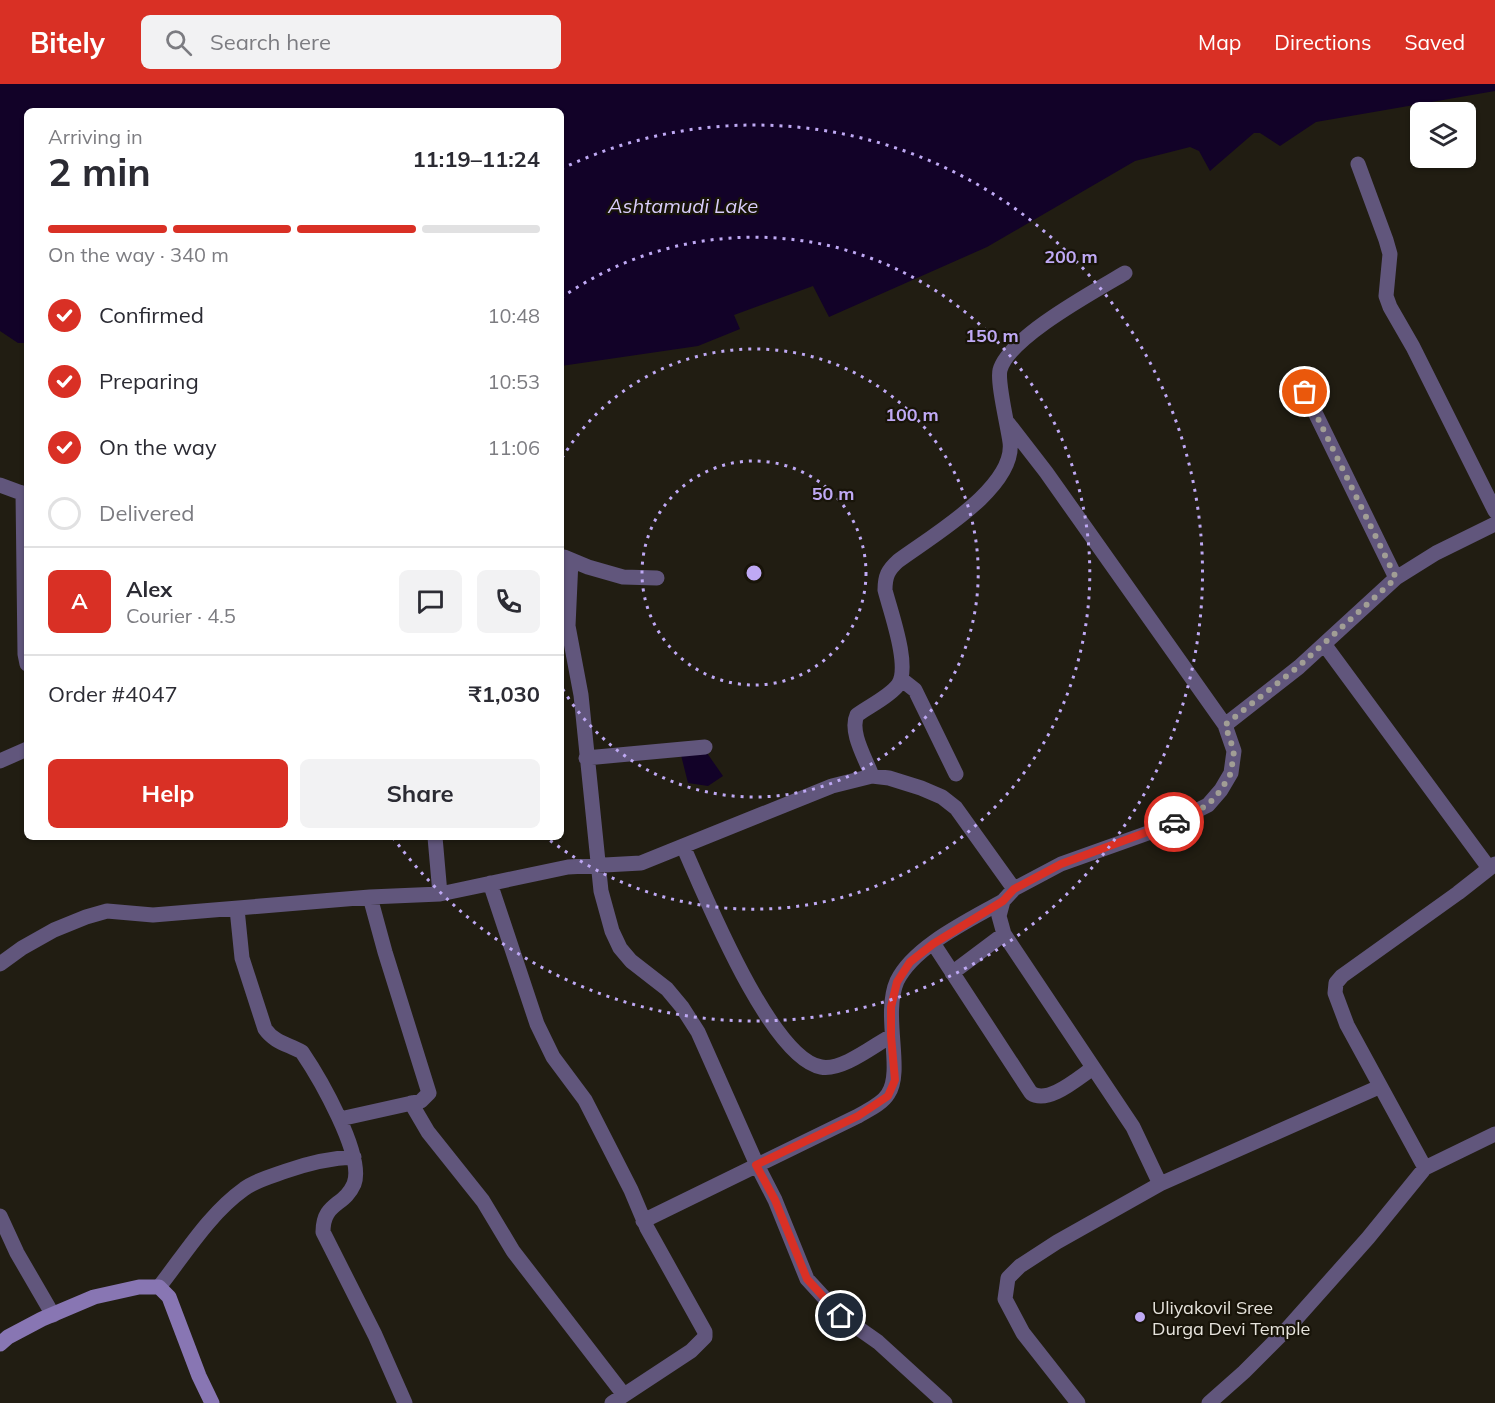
<!DOCTYPE html>
<html lang="en">
<head>
<meta charset="utf-8">
<style>
	:root { --surface:#fff; --page:#f2f2f3; --text:#2b2b33; --muted:#7c7c81; --line:#e1e1e2; --accent:#d93025 }
	body { margin:0; font-family:Mulish,sans-serif; background:var(--page); color:var(--text); height:100vh; display:flex; flex-direction:column; font-size:22px; white-space:nowrap }
	* { box-sizing:border-box; margin:0 }
	p { font-size:20px; color:var(--muted) }
	.icon { flex:none; width:33px; height:33px; fill:none; stroke:currentColor; stroke-width:2; stroke-linecap:round; stroke-linejoin:round }
	.map { position:relative; flex:1; overflow:hidden }
	.details { position:absolute; left:24px; top:24px; width:540px; height:732px; display:flex; flex-direction:column; background:var(--surface); border-radius:9px; box-shadow:0 2px 4px #0004 }
	.details>* { flex:none }
	.buttons { position:absolute; left:1410px; top:18px; display:grid; gap:12px }
	.buttons a { display:grid; place-items:center; width:66px; height:66px; border-radius:9px; background:var(--surface); box-shadow:0 2px 4px #0004; font-size:30px }
	.pin { position:absolute; display:grid; place-items:center; width:51px; height:51px; color:#fff; margin:-26px; border:3px solid #fff; border-radius:50%; box-shadow:0 2px 6px #0007 }
	.courier { position:absolute; display:grid; place-items:center; width:60px; height:60px; margin:-30px; border:4px solid #d93025; border-radius:50%; background:#fff; color:#222; box-shadow:0 2px 8px #0007 }
	.head em { font-style:normal; font-weight:700 }
	.head div { display:flex; flex-direction:column-reverse }
	.head { display:flex; align-items:center; justify-content:space-between; height:102px; padding:0 24px }
	h1 { font-size:39px; font-weight:700; line-height:45px }
	.bar { display:grid; grid-template-columns:repeat(4,1fr); gap:9px 6px; align-content:center; height:72px; padding:0 24px }
	.bar i { height:8px; border-radius:4px; background:var(--line) }
	.bar .selected { background:var(--accent) }
	.bar p { grid-column:span 4 }
	.line { display:flex; align-items:center; gap:15px; padding:0 24px; border-top:2px solid var(--line) }
	.line div { flex:1 }
	.round { display:grid; place-items:center; flex:none; width:63px; height:63px; border-radius:9px; background:var(--page) }
	ol { padding:0 24px; list-style:none }
	li { display:flex; align-items:center; gap:18px; height:66px }
	li p { margin-inline-start:auto }
	li .icon { padding:6px; border-radius:50%; background:var(--accent); color:#fff; stroke-width:4 }
	li:last-child { color:var(--muted) }
	li i { width:33px; height:33px; border:3px solid var(--line); border-radius:50% }
	.button { display:flex; gap:12px; margin-top:auto; padding:12px 24px }
	.button a { flex:1; height:69px; border-radius:9px; background:var(--accent); color:#fff; font-size:24px; font-weight:700; line-height:69px; text-align:center }
	.button a+a { background:var(--page); color:var(--text) }
	header { display:flex; align-items:center; gap:36px; box-sizing:border-box; height:84px; padding:0 30px; background:var(--accent); color:#fff }
	header strong { font-size:28px }
	nav { display:flex; gap:33px; margin-inline-start:auto; font-size:21px }
	.search { width:420px; height:54px; background:var(--page); display:flex; align-items:center; gap:15px; box-sizing:border-box; padding:0 21px; border-radius:9px; color:var(--muted); font-size:22px }
	.map>svg:first-child { display:block }
	.water { fill:#120228 }
	.lines { fill:none; stroke-linecap:round; stroke-linejoin:round }
	.street { stroke:#61567c; stroke-width:15 }
	.secondary { stroke:#8876b3; stroke-width:15 }
	.done { stroke:#a19e95; stroke-width:6; stroke-dasharray:0 10.8 }
	.route { stroke:#d93025; stroke-width:8 }
	.ring { fill:none; stroke:#bfa9f4; stroke-width:3; stroke-dasharray:3 6 }
	.poi-dot { fill:#bfa9f4; stroke:#181409; stroke-width:2 }
	.labels { text-anchor:middle; dominant-baseline:central; stroke-width:4.5; stroke-linejoin:round; paint-order:stroke }
	.poi-label { font-size:18px; fill:#e6e3dc; stroke:#181409; text-anchor:start }
	.water-label { font-size:20px; font-style:italic; fill:#d8ccfa; stroke:#181409 }
	.centre { fill:#bfa9f4; stroke:#181409; stroke-width:3 }
	.ring-label { font-size:18px; text-anchor:middle; font-weight:bold; fill:#bfa9f4; stroke:#181409; stroke-width:4.5; stroke-linejoin:round; paint-order:stroke }
</style>
</head>
<body>
<header>
<strong>Bitely</strong>
<div class="search"><svg class="icon" aria-label="search" viewBox="0 0 24 24"><circle cx="10" cy="10" r="6"/><path d="M15 15l6 6"/></svg>Search here</div>
<nav><a>Map</a><a>Directions</a><a>Saved</a></nav>
</header>
<div class="map">
<svg width="1495" height="1319" viewBox="0 0 1495 1319">
	<rect width="100%" height="100%" fill="#211d12"/>
	<!-- water -->
	<path class="water" d="M 0,0 L 1495,0 L 1495,7 L 1316,38 L 1280,62 L 1260,49 L 1254,49 L 1210,87 L 1199,67 L 1190,63 L 1135,77 L 987,163 L 829,233 L 813,202 L 734,231 L 740,245 L 698,262 L 561,282 L 561,27 L 27,27 L 27,259 L 18,259 L 0,247 Z
		M 707,669 L 723,692 L 708,702 L 688,699 L 681,671 Z"/>
	<g class="lines">
		<!-- street -->
		<path class="street" d="M 1358,80 L 1386,156 L 1390,170 L 1386,212 L 1390,223 L 1413,263 L 1495,427
			M 1305,308 L 1396,494
			M 1008,339 L 1046,388 L 1225,641
			M 0,401 L 27,411
			M 23,409 L 25,570 L 27,580
			M 564,473 L 588,483 L 623,493 L 657,494
			M 571,476 L 568,542 L 581,611 L 601,807 L 612,847 L 620,864 L 631,877 L 667,905 L 682,923 L 698,948 L 757,1081 L 775,1116 L 807,1195 L 841,1232 L 878,1258 L 945,1319
			M 1324,560 L 1489,784
			M 901,595 L 915,606 L 956,690
			M 586,674 L 705,663
			M 0,677 L 27,665
			M 872,692 C 866,675 849,648 857,631 C 869,622 889,613 898,601 C 911,583 890,526 885,506 C 885,492 888,486 898,477 C 930,453 1016,404 1010,358 C 1008,343 997,298 1000,286 C 1009,253 1095,207 1125,189
			M 435,753 L 440,810
			M 683,762 C 704,809 770,974 821,983 C 842,987 873,962 891,952
			M 490,799 L 537,940 L 553,973 L 585,1016 L 631,1106 L 647,1144 L 705,1248 L 705,1253 L 691,1267 L 612,1319
			M 237,825 L 242,874 L 265,945 C 275,959 288,960 302,968 C 319,993 365,1072 354,1100 C 344,1123 323,1118 323,1148 L 375,1251 L 405,1319
			M 933,859 L 1031,1009 C 1048,1021 1078,994 1093,984
			M 0,880 L 22,864 L 54,846 L 86,833 L 107,827 L 153,831 L 370,813 L 440,810 L 568,783 L 641,779 L 832,702 L 872,692 L 889,694 L 921,704 L 942,713 L 956,724 L 1014,805
			M 952,889 L 1004,850
			M 411,1019 L 428,1048 L 483,1117 L 513,1167 L 624,1311
			M 340,1035 L 421,1017 L 429,1009 L 385,868 L 370,813
			M 1425,1084 L 1347,941 L 1335,909 L 1336,899 L 1342,892 L 1458,809 L 1495,780
			M 1160,1100 L 1133,1043 L 1004,850 L 999,832 L 1003,817 L 1014,805 L 1061,780 L 1162,744 L 1208,721 L 1221,706 L 1231,689 L 1234,667 L 1225,641 L 1299,583 L 1396,494 L 1436,469 L 1495,440
			M 0,1132 L 17,1169 L 53,1231
			M 643,1137 L 858,1032 C 868,1026 882,1020 888,1010 C 904,987 882,931 897,897 C 914,862 970,836 1003,817
			M 159,1203 C 185,1170 209,1130 244,1105 C 256,1096 272,1092 286,1087 C 309,1079 330,1074 354,1073
			M 1078,1319 L 1023,1249 L 1005,1215 L 1008,1194 L 1020,1182 L 1057,1158 L 1160,1100 L 1379,1003
			M 1209,1319 L 1244,1288 L 1287,1245 L 1368,1154 L 1425,1084 L 1495,1050"/>
		<!-- secondary -->
		<path class="secondary" d="M 0,1260 L 8,1253 L 42,1235 L 94,1213 L 139,1203 L 159,1203 L 169,1213 L 199,1292 L 212,1319"/>
	</g>
	<g class="lines">
		<!-- done -->
		<path class="done" d="M 1174,738 L 1208,721 L 1221,706 L 1231,689 L 1234,667 L 1225,641 L 1299,582 L 1396,494 L 1305,308"/>
		<!-- route -->
		<path class="route" d="M 841,1232 L 807,1195 L 775,1116 L 756,1081 L 858,1032 L 888,1012 L 895,996 L 891,952 L 891,923 L 897,898 L 910,878 L 933,860 L 1003,817 L 1014,805 L 1061,780 L 1174,738"/>
	</g>
	<!-- distance rings -->
	<g class="ring">
		<circle cx="754" cy="489" r="112"/>
		<path d="M562 374A224 224 0 1 1 562 604"/>
		<path d="M561 214A336 336 0 1 1 547 754"/>
		<path d="M561 85A448 448 0 1 1 394 755"/>
	</g>
	<!-- markers -->
	<circle class="poi-dot" cx="1140" cy="1233" r="6"/>
	<g class="labels">
		<!-- poi labels -->
		<g class="poi-label">
			<text x="1152" y="1223">Uliyakovil Sree<tspan x="1152" dy="21">Durga Devi Temple</tspan></text>
		</g>
		<!-- water labels -->
		<g class="water-label">
			<text x="683" y="121">Ashtamudi Lake</text>
		</g>
	</g>
	<circle cx="754" cy="489" r="9" class="centre"/>
	<g class="ring-label">
		<text x="1071" y="179">200 m</text>
		<text x="992" y="258">150 m</text>
		<text x="912" y="337">100 m</text>
		<text x="833" y="416">50 m</text>
	</g>
</svg>
<div class="buttons">
<a><svg class="icon" aria-label="layers" viewBox="0 0 24 24"><path d="M12 4l9 5-9 5-9-5zM3 14l9 5 9-5"/></svg></a>
</div>
<div class="pin" style="left:1305px;top:308px;background:#ea580c"><svg class="icon" aria-label="bag" viewBox="0 0 24 24"><path d="M5 8h14l-1 12H6zM9 8a3 3 0 0 1 6 0"/></svg></div>
<div class="pin" style="left:841px;top:1232px;background:#1f2937"><svg class="icon" aria-label="home" viewBox="0 0 24 24"><path d="M3 11l9-7 9 7M6 9v11h12V9"/></svg></div>
<div class="courier" style="left:1174px;top:738px"><svg class="icon" aria-label="car" viewBox="0 0 24 24"><path d="M5 17H2v-5l4-1 3-4h7l3 4 3 1v5h-3M9 17h6M6 11h13"/><circle cx="7" cy="17" r="2"/><circle cx="17" cy="17" r="2"/></svg></div>
<section class="details">
<div class="head"><div><h1>2 min</h1><p>Arriving in</p></div><em>11:19–11:24</em></div>
<div class="bar"><i class="selected"></i><i class="selected"></i><i class="selected"></i><i></i><p>On the way · 340 m</p></div>
<ol>
<li><svg class="icon" aria-label="check" viewBox="0 0 24 24"><path d="M5 12l5 5 9-10"/></svg>Confirmed<p>10:48</p></li>
<li><svg class="icon" aria-label="check" viewBox="0 0 24 24"><path d="M5 12l5 5 9-10"/></svg>Preparing<p>10:53</p></li>
<li><svg class="icon" aria-label="check" viewBox="0 0 24 24"><path d="M5 12l5 5 9-10"/></svg>On the way<p>11:06</p></li>
<li><i></i>Delivered</li>
</ol>
<div class="line" style="height:108px"><b class="round" style="background:var(--accent);color:#fff">A</b><div><b>Alex</b><p>Courier · 4.5</p></div><a class="round"><svg class="icon" aria-label="chat" viewBox="0 0 24 24"><path d="M4 5h16v11H9l-5 4z"/></svg></a><a class="round"><svg class="icon" aria-label="phone" viewBox="0 0 24 24"><path d="M5 4h4l2 5-3 2q2 4 5 5l2-3 5 2v4C11 20 4 13 5 4z"/></svg></a></div>
<div class="line" style="height:78px"><div>Order #4047</div><b>₹1,030</b></div>
<div class="button"><a>Help</a><a>Share</a></div>
</section>
</div>
</body>
</html>
